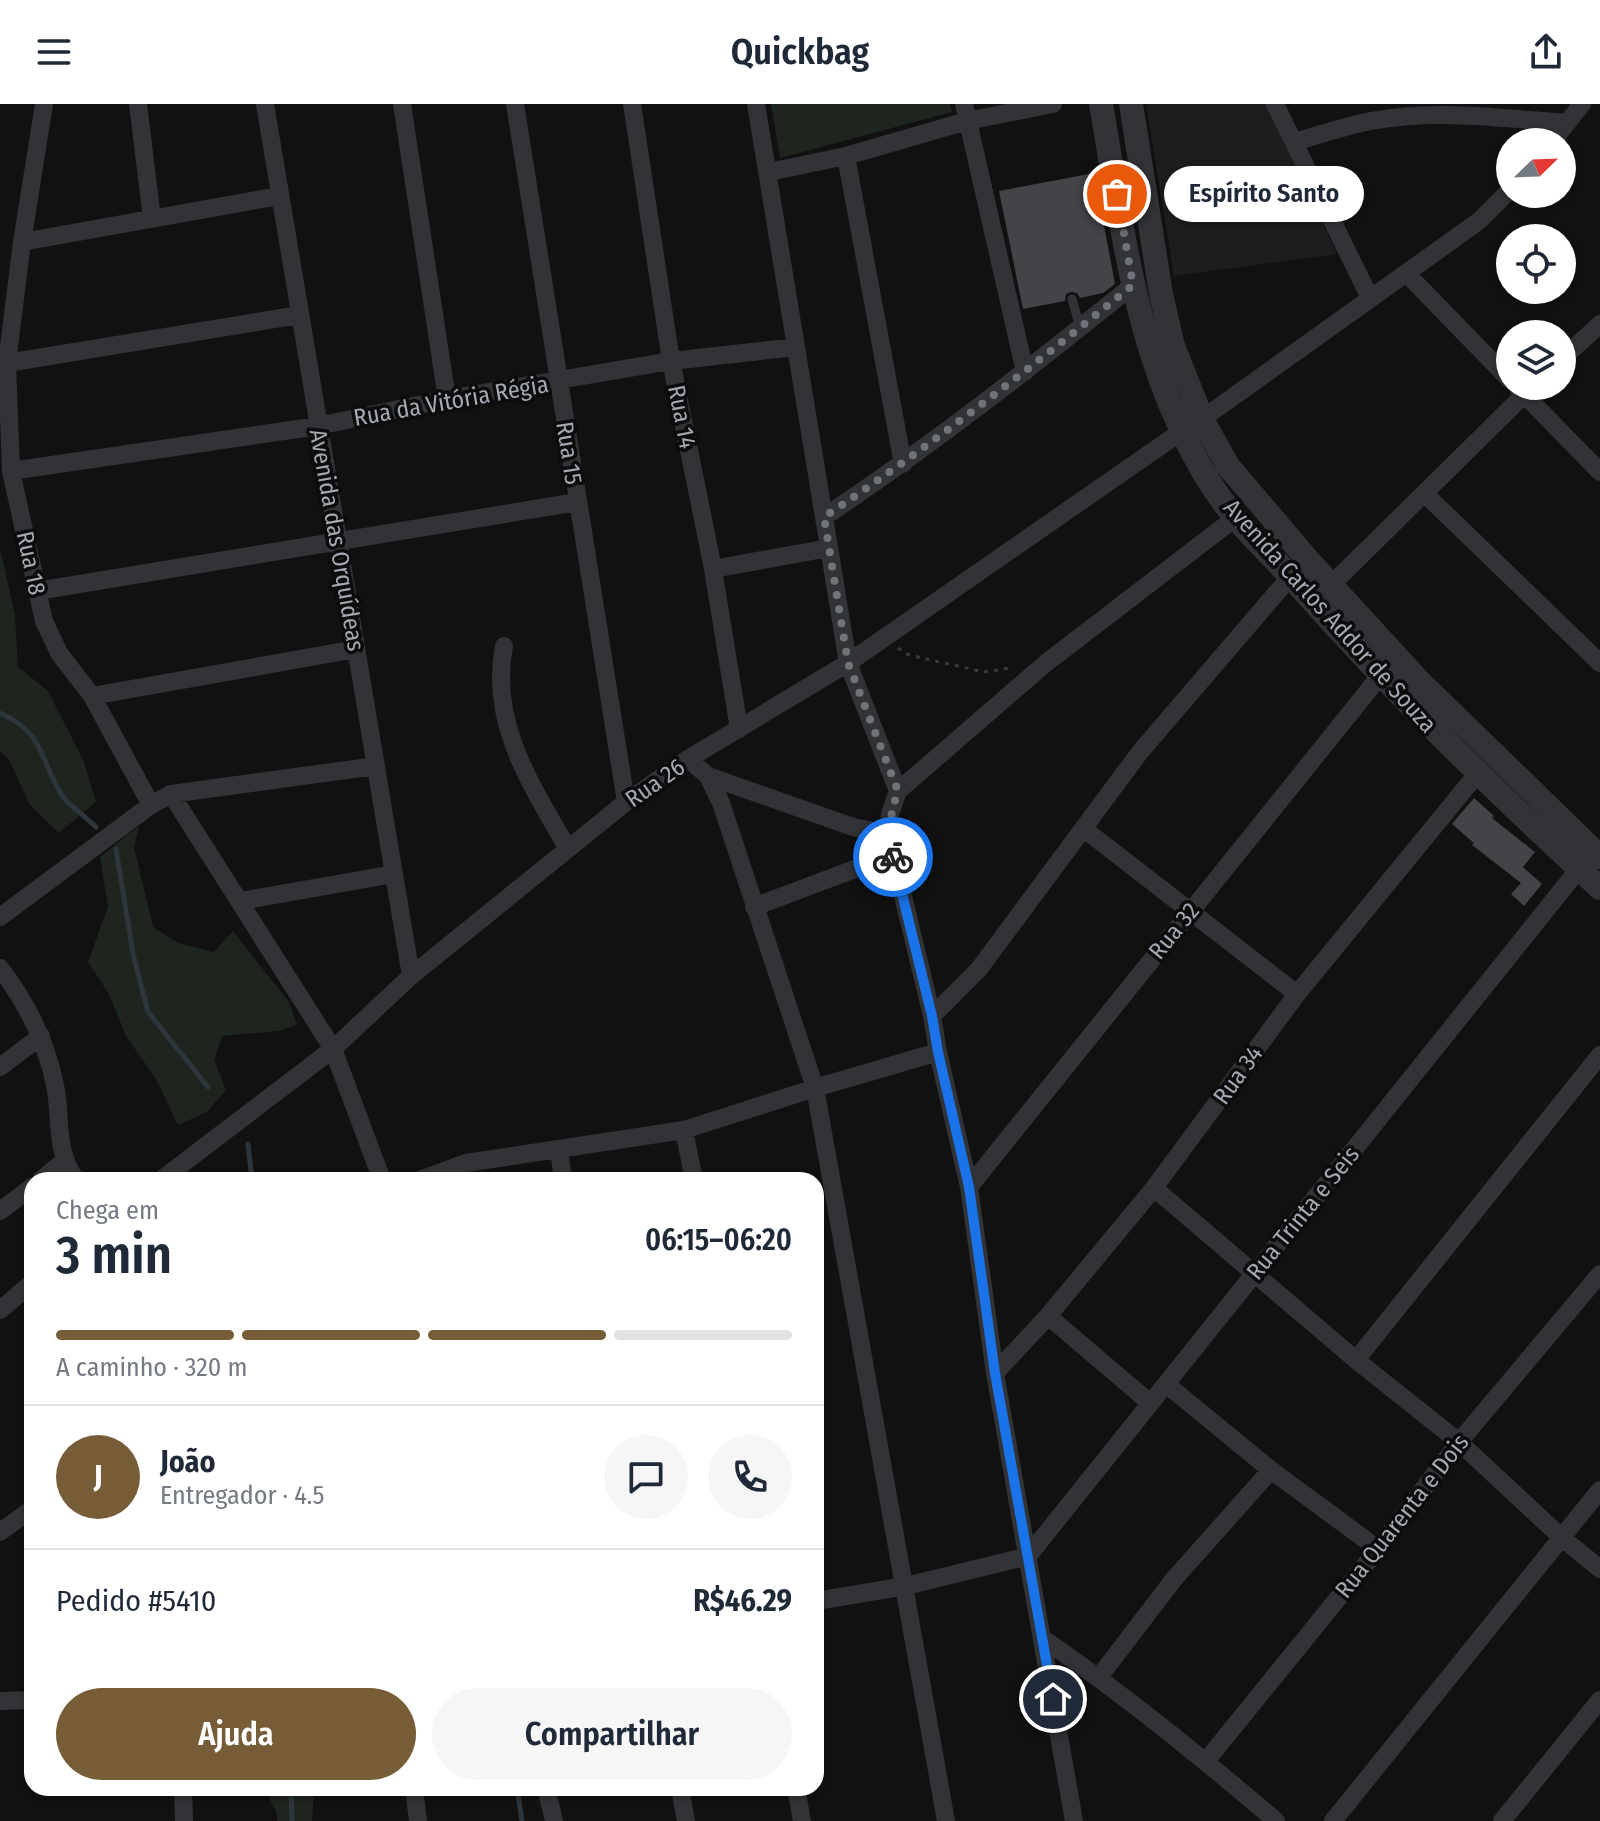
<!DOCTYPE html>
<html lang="pt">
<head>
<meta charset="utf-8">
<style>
	:root { --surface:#fff; --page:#f6f6f7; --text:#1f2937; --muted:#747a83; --line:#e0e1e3; --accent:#765d38 }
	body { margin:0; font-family:"Fira Sans Condensed",sans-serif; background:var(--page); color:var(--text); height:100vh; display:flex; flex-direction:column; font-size:30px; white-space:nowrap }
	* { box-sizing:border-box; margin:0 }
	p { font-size:26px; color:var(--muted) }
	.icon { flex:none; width:44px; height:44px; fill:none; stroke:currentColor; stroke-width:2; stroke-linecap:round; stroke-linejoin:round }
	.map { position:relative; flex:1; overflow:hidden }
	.panel { position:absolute; left:24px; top:1068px; width:800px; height:624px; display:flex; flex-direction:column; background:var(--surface); border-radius:24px; box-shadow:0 2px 6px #0004 }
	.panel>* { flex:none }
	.needle { width:52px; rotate:67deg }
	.buttons { position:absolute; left:1496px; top:24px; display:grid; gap:16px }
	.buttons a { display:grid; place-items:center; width:80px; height:80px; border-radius:50%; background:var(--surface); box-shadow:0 2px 6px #0004; font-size:40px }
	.pin { position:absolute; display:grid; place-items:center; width:68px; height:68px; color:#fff; margin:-34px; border:4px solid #fff; border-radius:50%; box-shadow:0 2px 8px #0007 }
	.courier { position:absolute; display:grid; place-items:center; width:80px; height:80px; margin:-40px; border:6px solid #1a73e8; border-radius:50%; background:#fff; color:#222; box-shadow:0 2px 10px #0007 }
	.bubble { position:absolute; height:56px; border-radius:28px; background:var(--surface); box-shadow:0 2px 6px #0004; font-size:26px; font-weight:600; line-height:56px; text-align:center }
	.head em { font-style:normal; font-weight:600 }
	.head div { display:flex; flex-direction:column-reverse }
	.head { display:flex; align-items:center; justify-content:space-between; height:136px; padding:0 32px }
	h1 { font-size:52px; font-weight:600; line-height:60px }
	.bar { display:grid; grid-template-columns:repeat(4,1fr); gap:12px 8px; align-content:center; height:96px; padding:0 32px }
	.bar i { height:10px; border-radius:6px; background:var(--line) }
	.bar .on { background:var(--accent) }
	.bar p { grid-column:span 4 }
	.line { display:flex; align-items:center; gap:20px; padding:0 32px; border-top:2px solid var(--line) }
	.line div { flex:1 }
	.round { display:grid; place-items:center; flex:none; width:84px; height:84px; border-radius:42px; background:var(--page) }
	.button { display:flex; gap:16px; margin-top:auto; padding:16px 32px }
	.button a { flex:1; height:92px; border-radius:48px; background:var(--accent); color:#fff; font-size:32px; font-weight:600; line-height:92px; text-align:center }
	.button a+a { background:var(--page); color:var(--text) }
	header { display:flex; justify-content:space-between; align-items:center; height:104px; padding:0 32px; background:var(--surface); font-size:36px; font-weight:600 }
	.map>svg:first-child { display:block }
	.built { fill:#1d1d1f }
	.green { fill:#1e241e }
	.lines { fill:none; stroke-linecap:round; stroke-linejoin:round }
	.stream { stroke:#2e363b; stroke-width:5 }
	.building { fill:#424448 }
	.path { stroke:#383a3e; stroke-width:3; stroke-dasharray:4 6; stroke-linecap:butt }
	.service { stroke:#323337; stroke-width:9 }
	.minor { stroke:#323337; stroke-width:18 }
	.tertiary { stroke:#323337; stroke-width:24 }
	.done { stroke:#70747a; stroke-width:8; stroke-dasharray:0 14.4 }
	.route { stroke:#1a73e8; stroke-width:10 }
	.labels { text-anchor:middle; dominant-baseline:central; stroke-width:7; stroke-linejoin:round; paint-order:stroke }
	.street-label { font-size:24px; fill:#a3a9b2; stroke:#0c0c0d }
</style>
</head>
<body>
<header><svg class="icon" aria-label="menu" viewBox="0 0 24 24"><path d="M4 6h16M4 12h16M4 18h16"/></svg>Quickbag<svg class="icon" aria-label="share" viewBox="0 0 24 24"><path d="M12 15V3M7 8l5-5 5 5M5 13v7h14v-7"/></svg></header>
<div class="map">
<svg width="1600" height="1717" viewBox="0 0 1600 1717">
	<rect width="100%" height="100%" fill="#111112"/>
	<!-- built -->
	<path class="built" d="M 1146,0 L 1266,0 L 1337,150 L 1174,172 Z"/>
	<!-- green -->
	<path class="green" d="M 771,0 L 950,0 L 952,8 L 780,54 Z
		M 0,444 L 15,511 L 18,563 L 48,587 L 84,658 L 96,698 L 59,729 L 30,701 L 9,656 L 0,647 Z
		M 139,722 L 134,743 L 153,823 L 178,839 L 214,848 L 233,827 L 289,898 L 297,921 L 278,927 L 222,932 L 214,956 L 226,986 L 207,1008 L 178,1021 L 156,975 L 126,932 L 109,890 L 88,858 L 108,803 L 100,753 Z
		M 264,1684 L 314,1684 L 312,1717 L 277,1717 L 277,1710 Z"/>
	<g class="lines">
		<!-- stream -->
		<path class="stream" d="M 0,609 C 47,630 39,657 63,693 C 68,700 88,715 96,723
			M 116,745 L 133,850 L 148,908 L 208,983
			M 248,1040 L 252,1076
			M 291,1684 L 292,1717
			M 517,1684 L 522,1717"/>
	</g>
	<!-- building -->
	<path class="building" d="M 1094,69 L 1115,180 L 1103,189 L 1080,194 L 1077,189 L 1071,188 L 1066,190 L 1065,197 L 1023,205 L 999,87 Z
		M 1474,694 L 1494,712 L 1492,714 L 1535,748 L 1523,763 L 1542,780 L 1524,802 L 1511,790 L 1521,779 L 1472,741 L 1474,739 L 1452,720 Z"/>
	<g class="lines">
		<!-- path -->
		<path class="path" d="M 898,544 L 909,551 L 984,568 L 1010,564"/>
		<!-- service -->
		<path class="service" d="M 1072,195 L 1080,223"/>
		<!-- minor -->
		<path class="minor" d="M 44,0 L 22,138 L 7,259 L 11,367 L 44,517 L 59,549 L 92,592 L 151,701
			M 138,0 L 152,115
			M 265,0 L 411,872
			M 402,0 L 447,295
			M 515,0 L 626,698
			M 632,0 L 671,257 L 713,465 L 739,625
			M 756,0 L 848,559 L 898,687 L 890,710 L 888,730 L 932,912 L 938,948 L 969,1083 L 995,1269 L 1074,1717
			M 964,0 L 1025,268
			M 1275,0 L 1370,194
			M 1294,38 C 1319,31 1345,22 1371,17 C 1436,5 1502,14 1567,19
			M 1552,38 L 1582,0
			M 846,52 L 903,360
			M 769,68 L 846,52 L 967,17 L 1053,0
			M 22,138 L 279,92
			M 1406,169 L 1510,276
			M 1562,255 L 1600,220
			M 7,259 L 299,211
			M 1518,284 L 1600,368
			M 11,367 L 318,322 L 447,295 L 671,257 L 796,243
			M 1424,389 L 1600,559
			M 824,413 C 932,341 1033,262 1133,181
			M 713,465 L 829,444
			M 1331,481 L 1533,282
			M 37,487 L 577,398
			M 504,542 C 489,618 531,681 568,745
			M 92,592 L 356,545
			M 688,655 L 708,672 L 721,699 L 815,984 L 946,1717
			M 708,672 L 853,723 L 888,730
			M 898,687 L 1046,559 L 1235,414
			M 171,690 L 333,945 L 382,1076
			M 1084,725 L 1297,890
			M 241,797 L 394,770
			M 754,803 L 892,751
			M 0,813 L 151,701 L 171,690 L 376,662
			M 0,864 C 27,899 46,937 55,981 C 62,1016 54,1045 76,1076
			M 932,912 L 979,865 L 1140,648 L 1291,472
			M 0,963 L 41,932
			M 684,1026 L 694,1076
			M 559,1045 L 563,1076
			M 41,1076 L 63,1058
			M 161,1076 L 333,945 L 411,872 L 626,698 L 688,655 L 848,559 L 1182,327 L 1202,315 L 1479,117 L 1510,86
			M 420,1076 L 466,1059 L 684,1026 L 815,984 L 938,948
			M 969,1083 L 1380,572
			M 1154,1084 L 1356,1256 L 1459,1338 L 1561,1433 L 1600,1465
			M 0,1107 L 32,1083
			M 0,1206 L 32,1179
			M 1048,1212 L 1149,1298
			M 1356,1256 L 1600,951
			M 995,1269 L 1048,1212 L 1154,1084 L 1297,890 L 1477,670
			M 1166,1280 L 1271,1366 L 1378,1445
			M 0,1428 L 32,1405
			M 816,1497 L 906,1482 L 1028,1452 L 1586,756
			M 1042,1534 C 1124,1590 1200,1652 1276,1717
			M 1099,1573 L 1174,1475 L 1271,1366
			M 0,1597 L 32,1596
			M 1206,1657 L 1378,1445 L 1459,1338 L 1600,1170
			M 183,1684 L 184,1717
			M 414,1684 L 418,1717
			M 546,1684 L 554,1717
			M 680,1684 L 686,1717
			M 796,1684 L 802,1717
			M 1333,1717 L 1600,1386
			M 1502,1717 L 1600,1596"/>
		<!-- tertiary -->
		<path class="tertiary" d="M 1101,0 C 1120,110 1133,225 1182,327 C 1196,357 1214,389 1236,414 C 1257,439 1281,461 1302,485 C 1397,592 1495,687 1600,784
			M 1131,0 L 1161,190 L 1173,242 L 1202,315 L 1228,362 L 1308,456 L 1419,577 L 1600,753"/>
	</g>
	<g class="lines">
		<!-- done -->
		<path class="done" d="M 893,753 C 887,728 890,711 898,687 L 848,559 L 824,413 C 932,341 1033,262 1133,181 L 1117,90"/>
		<!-- route -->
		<path class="route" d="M 893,753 L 932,912 L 938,948 L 969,1083 L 995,1269 L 1053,1595"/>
	</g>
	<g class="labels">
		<!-- street labels -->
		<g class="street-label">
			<text transform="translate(451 297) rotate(-10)">Rua da Vitória Régia</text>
			<text transform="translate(682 313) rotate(79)">Rua 14</text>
			<text transform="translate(569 349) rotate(81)">Rua 15</text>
			<text transform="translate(337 436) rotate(80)">Avenida das Orquídeas</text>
			<text transform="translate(31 459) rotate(78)">Rua 18</text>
			<text transform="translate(1330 512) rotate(48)">Avenida Carlos Addor de Souza</text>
			<text transform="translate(655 679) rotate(-35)">Rua 26</text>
			<text transform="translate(1174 827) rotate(-51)">Rua 32</text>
			<text transform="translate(1238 971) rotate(-54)">Rua 34</text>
			<text transform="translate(1303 1109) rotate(-51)">Rua Trinta e Seis</text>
			<text transform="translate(1402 1412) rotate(-52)">Rua Quarenta e Dois</text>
		</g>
	</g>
</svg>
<div class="buttons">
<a><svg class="needle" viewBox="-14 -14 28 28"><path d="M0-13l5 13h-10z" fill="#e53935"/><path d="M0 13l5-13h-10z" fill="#747a83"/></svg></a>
<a><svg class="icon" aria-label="locate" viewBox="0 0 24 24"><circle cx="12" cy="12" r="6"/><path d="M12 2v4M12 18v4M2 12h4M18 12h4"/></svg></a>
<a><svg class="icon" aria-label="layers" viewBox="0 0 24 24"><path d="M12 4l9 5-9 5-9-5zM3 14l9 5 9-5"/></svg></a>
</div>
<div class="pin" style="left:1117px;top:90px;background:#ea580c"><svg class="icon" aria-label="bag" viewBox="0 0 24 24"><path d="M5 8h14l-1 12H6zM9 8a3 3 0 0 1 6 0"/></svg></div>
<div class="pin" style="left:1053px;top:1595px;background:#1f2937"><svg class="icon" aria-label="home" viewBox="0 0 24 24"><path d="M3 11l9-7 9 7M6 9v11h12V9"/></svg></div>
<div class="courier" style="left:893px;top:753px"><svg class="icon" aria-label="bike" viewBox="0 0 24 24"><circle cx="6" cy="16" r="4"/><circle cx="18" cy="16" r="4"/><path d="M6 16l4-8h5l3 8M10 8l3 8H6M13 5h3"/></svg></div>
<div class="bubble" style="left:1164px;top:62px;width:200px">Espírito Santo</div>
<section class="panel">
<div class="head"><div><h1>3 min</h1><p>Chega em</p></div><em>06:15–06:20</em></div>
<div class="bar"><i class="on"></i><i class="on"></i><i class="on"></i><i></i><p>A caminho · 320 m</p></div>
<div class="line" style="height:144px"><b class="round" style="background:var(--accent);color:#fff">J</b><div><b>João</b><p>Entregador · 4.5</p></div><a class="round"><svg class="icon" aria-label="chat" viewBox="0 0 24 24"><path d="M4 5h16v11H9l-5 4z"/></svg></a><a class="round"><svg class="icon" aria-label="phone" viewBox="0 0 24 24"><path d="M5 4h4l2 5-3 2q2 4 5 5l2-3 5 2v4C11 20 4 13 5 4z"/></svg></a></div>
<div class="line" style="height:104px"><div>Pedido #5410</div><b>R$46.29</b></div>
<div class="button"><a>Ajuda</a><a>Compartilhar</a></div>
</section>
</div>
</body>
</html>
